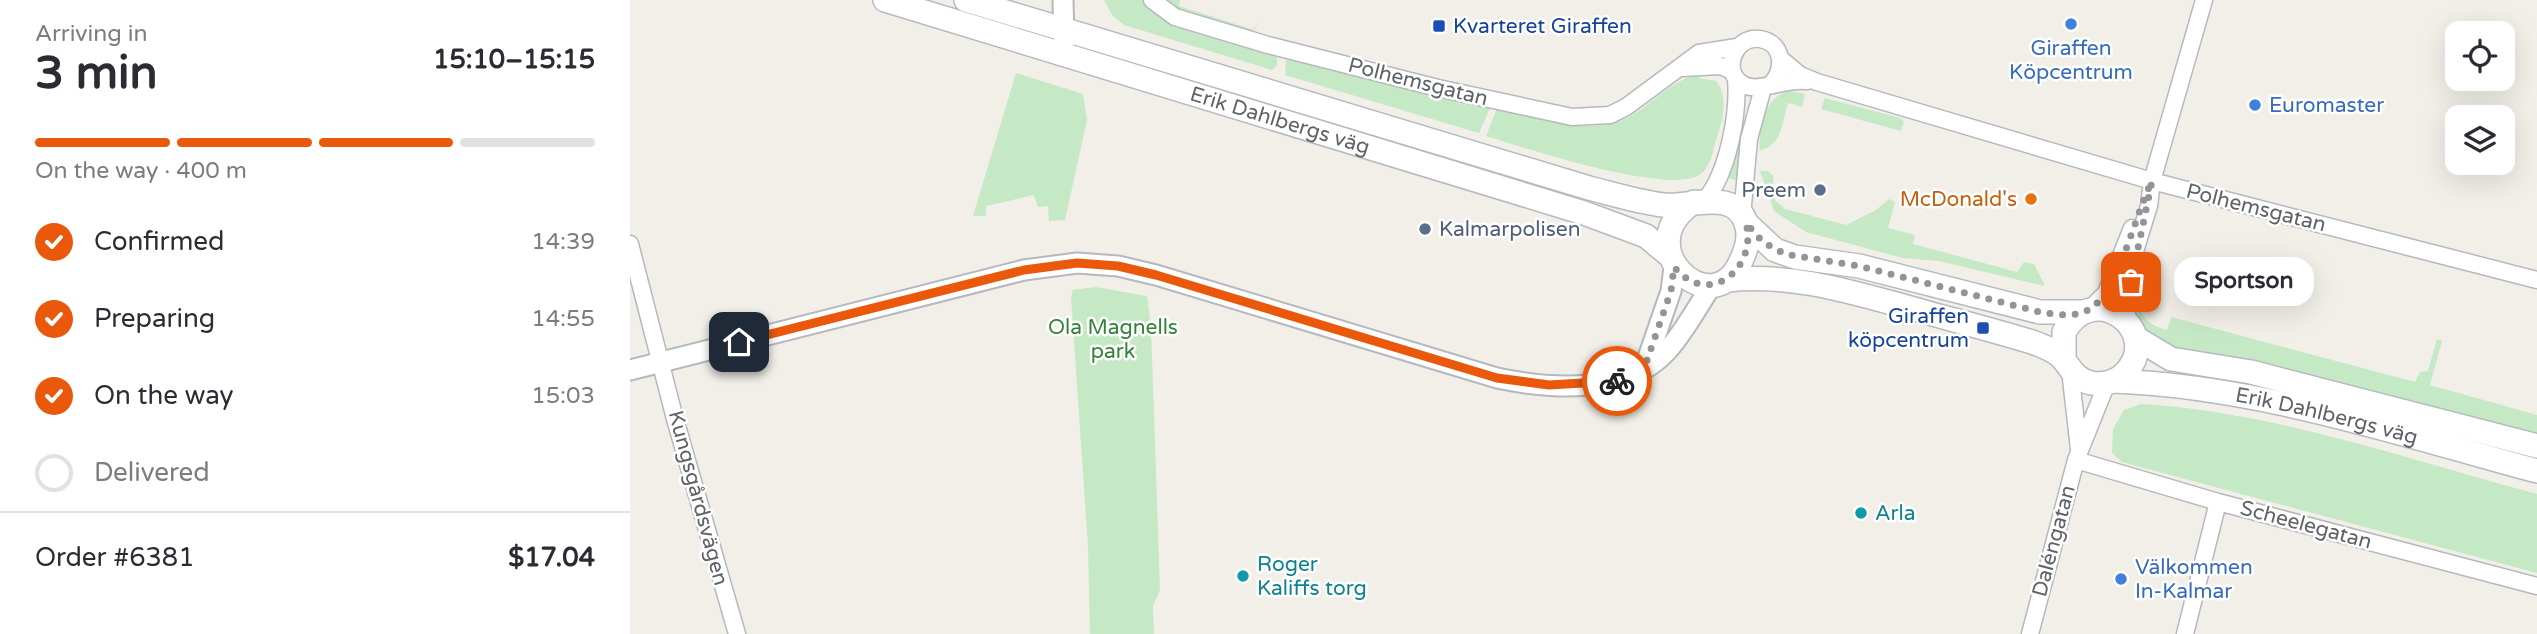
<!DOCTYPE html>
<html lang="en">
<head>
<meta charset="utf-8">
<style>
	:root { --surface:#fff; --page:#f2f2f3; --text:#2b2b33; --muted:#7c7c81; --line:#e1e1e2; --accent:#ea580c }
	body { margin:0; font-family:"Varela Round",sans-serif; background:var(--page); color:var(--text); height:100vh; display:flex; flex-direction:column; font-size:26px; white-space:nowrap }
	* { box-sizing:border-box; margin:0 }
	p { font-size:23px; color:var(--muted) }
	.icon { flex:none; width:38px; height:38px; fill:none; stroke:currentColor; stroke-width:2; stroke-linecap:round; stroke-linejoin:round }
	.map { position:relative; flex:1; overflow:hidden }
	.side { display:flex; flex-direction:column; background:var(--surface); width:630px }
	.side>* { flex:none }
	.buttons { position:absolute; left:1815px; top:21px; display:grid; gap:14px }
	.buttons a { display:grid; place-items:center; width:70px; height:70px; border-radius:14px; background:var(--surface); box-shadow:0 7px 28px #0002; font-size:35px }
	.pin { position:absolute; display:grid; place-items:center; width:60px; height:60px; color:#fff; margin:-30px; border-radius:14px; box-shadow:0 4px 10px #0006 }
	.courier { position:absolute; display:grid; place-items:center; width:70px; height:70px; margin:-35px; border:5px solid #ea580c; border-radius:50%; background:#fff; color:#222; box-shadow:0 2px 9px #0007 }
	.bubble { position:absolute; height:49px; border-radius:21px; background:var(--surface); box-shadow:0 7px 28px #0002; font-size:23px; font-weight:700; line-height:49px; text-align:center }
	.overview em { font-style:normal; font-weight:700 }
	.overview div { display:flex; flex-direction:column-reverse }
	.overview { display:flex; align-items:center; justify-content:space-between; height:119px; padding:0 35px }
	h1 { font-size:46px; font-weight:700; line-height:52px }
	.bar { display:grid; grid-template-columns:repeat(4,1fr); gap:10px 7px; align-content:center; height:84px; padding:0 35px }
	.bar i { height:9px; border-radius:5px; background:var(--line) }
	.bar .selected { background:var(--accent) }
	.bar p { grid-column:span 4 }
	.line { display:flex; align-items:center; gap:18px; padding:0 35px; border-top:2px solid var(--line) }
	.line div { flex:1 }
	ol { padding:0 35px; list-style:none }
	li { display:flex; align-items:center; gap:21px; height:77px }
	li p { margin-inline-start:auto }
	li .icon { padding:7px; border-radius:50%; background:var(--accent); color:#fff; stroke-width:4 }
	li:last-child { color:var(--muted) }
	li i { width:38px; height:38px; border:4px solid var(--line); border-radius:50% }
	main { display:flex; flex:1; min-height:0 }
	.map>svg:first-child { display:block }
	.green { fill:#c5e8c5 }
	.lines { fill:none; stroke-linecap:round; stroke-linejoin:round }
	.minor-casing { stroke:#b5b8bc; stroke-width:19 }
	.tertiary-casing { stroke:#b5b8bc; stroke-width:23 }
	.secondary-casing { stroke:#b6babf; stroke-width:26 }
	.minor { stroke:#fff; stroke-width:16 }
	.tertiary { stroke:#fff; stroke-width:19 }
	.secondary { stroke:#fff; stroke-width:23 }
	.done { stroke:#929495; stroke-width:7; stroke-dasharray:0 12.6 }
	.route { stroke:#ea580c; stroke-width:9 }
	.shop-dot { fill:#3f7fe0; stroke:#fff; stroke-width:2.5 }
	.transit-dot { fill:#1a4fb4; stroke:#fff; stroke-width:2.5 }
	.service-dot { fill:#5c6f8a; stroke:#fff; stroke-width:2.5 }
	.food-dot { fill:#e8710a; stroke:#fff; stroke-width:2.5 }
	.culture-dot { fill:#0f9aa8; stroke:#fff; stroke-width:2.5 }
	.labels { text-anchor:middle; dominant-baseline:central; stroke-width:5; stroke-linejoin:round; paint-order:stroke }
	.transit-label { font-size:21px; fill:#164399; stroke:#fff; text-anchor:start }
	.shop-label { font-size:21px; fill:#366cbe; stroke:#fff; text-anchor:start }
	.street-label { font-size:21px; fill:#5f6368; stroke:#fff }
	.service-label { font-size:21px; fill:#4e5e75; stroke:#fff; text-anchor:end }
	.food-label { font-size:21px; fill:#c56008; stroke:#fff; text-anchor:end }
	.park-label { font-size:21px; fill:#348238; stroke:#fff }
	.culture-label { font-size:21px; fill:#0d838f; stroke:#fff; text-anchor:start }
</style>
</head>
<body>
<main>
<section class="side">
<div class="overview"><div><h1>3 min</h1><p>Arriving in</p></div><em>15:10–15:15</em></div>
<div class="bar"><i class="selected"></i><i class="selected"></i><i class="selected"></i><i></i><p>On the way · 400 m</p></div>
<ol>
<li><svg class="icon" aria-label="check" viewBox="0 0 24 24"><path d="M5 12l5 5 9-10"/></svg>Confirmed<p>14:39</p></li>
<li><svg class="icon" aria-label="check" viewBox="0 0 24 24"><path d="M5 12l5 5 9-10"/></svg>Preparing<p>14:55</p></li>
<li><svg class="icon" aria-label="check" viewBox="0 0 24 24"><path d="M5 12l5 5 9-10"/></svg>On the way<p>15:03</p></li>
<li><i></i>Delivered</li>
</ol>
<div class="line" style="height:91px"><div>Order #6381</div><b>$17.04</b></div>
</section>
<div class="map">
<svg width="1907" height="634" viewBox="0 0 1907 634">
	<rect width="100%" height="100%" fill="#f1efe8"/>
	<!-- green -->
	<path class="green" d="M 474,0 L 512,0 L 539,24 L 647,57 L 647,65 L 642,70 L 494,25 L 482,15 Z
		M 533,0 L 550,0 L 549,6 L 624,30 L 629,19 L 624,33 L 544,9 Z
		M 656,59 L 861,106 L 849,133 L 655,75 Z
		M 386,73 L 453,94 L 457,120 L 435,220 L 419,221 L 418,206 L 408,207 L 404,195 L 356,206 L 356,216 L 343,216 Z
		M 1069,74 L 1069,78 L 1086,81 C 1099,98 1093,118 1087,137 C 1083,150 1081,168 1069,175 C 1037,195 895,148 856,136 L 867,108 C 914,118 965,141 1009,111 C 1030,96 1044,80 1069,74 Z
		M 1160,91 L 1175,94 L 1172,107 L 1158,103 C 1152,122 1152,146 1130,150 C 1127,128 1136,94 1160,91 Z
		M 1195,98 L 1270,118 L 1274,122 L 1271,131 L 1191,109 Z
		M 1109,132 L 1112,133 L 1108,181 L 1096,177 Z
		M 1130,171 L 1138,171 L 1143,176 L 1145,200 L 1155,209 L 1216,225 L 1246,210 L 1259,199 L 1265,202 L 1258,228 L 1285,235 L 1283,244 L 1387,272 L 1394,262 L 1404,264 L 1415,286 L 1309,261 L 1273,258 L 1176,232 L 1144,211 Z
		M 465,287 L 517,296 L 521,328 L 530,590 L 523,606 L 524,634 L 460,634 L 458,546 L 441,297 L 443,290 Z
		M 1507,305 C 1515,321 1520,325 1537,330 L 1541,317 L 1785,382 L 1790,372 L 1798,371 L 1807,339 L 1812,341 L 1800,385 L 1907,415 L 1907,439 L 1550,352 C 1531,341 1507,330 1507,305 Z
		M 1511,404 C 1640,411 1781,460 1907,494 L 1907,573 L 1492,462 L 1482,453 L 1483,429 L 1494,410 Z"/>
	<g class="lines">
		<defs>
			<path id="minor" d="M 522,0 L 545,17 L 638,45 L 808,88 L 942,117 L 980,115 L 996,107 L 1069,53 L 1107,47
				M 1151,59 L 1170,75 L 1187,82 L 1522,181 L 1907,280
				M 1052,68 L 1091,66 L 1102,71
				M 1141,84 C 1155,69 1154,43 1130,39 C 1104,35 1090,73 1114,85 C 1129,93 1156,78 1177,81
				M 1075,200 C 1098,173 1109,113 1106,79
				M 1112,216 L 1119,139 L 1133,88
				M 0,244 L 45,419 L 107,634
				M 1459,310 L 1476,293 L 1502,228
				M 1496,320 L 1506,248 L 1519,206 L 1522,181 L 1574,0
				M 1440,370 L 1449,449
				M 1446,460 L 1588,502 L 1907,586
				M 1400,634 L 1446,460 L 1477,383
				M 1555,634 L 1588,502"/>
			<path id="tertiary" d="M 433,0 L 434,42
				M 1015,366 L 1041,291 L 1044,267
				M 0,370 L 394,270 L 447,263 L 488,266 L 526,275 L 867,378 C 919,389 996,395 1036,352 C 1054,333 1067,307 1082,285"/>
			<g id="secondary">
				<path id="s1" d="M 255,0 L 954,213 L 1016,236 L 1039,255"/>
				<path d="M 336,0 L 959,188 C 983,194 1008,202 1033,205 C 1059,208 1108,186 1117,227 C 1120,239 1115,253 1110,263 C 1081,325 996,245 1064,202"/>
				<path d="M 1116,223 L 1145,250 L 1165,257 L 1229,266 L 1410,312 L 1453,312"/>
				<path d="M 1097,280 C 1162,273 1221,292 1284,309 C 1323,320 1363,330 1402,342 C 1413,346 1427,351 1434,360 C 1442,371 1447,380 1461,383 C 1474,385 1487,382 1495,373 C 1534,333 1465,277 1434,332 L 1434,360"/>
				<path d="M 1506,338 L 1541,359 L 1621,372 L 1907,446"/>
				<path id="s2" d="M 1483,381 C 1628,386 1769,434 1907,471"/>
			</g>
		</defs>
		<!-- minor casing -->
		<use href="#minor" class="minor-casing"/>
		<!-- tertiary casing -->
		<use href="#tertiary" class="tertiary-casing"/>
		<!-- secondary casing -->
		<use href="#secondary" class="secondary-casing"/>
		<!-- minor -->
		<use href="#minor" class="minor"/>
		<!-- tertiary -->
		<use href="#tertiary" class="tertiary"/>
		<!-- secondary -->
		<use href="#secondary" class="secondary"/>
	</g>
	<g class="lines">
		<!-- done -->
		<path class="done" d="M 987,381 L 1015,366 L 1041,291 L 1044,267 C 1079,309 1128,268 1116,223 L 1133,242 L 1155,254 L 1229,266 L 1410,312 C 1425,314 1444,318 1458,310 C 1487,296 1506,212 1522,181 L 1501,282"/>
		<!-- route -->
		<path class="route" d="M 109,342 L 394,270 L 447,263 L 488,266 L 526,275 L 867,378 L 919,385 L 987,381"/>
	</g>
	<!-- markers -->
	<g class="shop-dot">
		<circle cx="1441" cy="24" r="7"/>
		<circle cx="1625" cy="105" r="7"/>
		<circle cx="1491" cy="579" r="7"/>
	</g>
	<g class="transit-dot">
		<rect x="802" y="19" width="14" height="14" rx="3.5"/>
		<rect x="1346" y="321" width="14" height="14" rx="3.5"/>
	</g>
	<g class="service-dot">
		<circle cx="1190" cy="190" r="7"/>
		<circle cx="795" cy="229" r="7"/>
	</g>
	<circle class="food-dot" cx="1401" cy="199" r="7"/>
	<g class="culture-dot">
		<circle cx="1231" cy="513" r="7"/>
		<circle cx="613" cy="576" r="7"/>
	</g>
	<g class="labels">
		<!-- transit labels -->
		<g class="transit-label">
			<text x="823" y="26">Kvarteret Giraffen</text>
			<text x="1339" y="316" text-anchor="end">Giraffen<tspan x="1339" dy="24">köpcentrum</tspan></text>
		</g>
		<!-- shop labels -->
		<g class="shop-label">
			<text x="1441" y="48" text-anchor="middle">Giraffen<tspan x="1441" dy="24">Köpcentrum</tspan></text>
			<text x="1639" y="105">Euromaster</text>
			<text x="1505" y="567">Välkommen<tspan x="1505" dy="24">In-Kalmar</tspan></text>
		</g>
		<!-- street labels -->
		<g class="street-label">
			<text transform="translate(788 82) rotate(14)">Polhemsgatan</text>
			<text stroke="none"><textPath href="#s1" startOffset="413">Erik Dahlbergs väg</textPath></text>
			<text transform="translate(1626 208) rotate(14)">Polhemsgatan</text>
			<text stroke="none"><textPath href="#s2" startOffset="217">Erik Dahlbergs väg</textPath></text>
			<text transform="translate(68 498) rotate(75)">Kungsgårdsvägen</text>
			<text transform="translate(1676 525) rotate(15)">Scheelegatan</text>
			<text transform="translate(1424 541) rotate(-75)">Daléngatan</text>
		</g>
		<!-- service labels -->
		<g class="service-label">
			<text x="1176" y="190">Preem</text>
			<text x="809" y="229" text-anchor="start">Kalmarpolisen</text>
		</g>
		<!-- food labels -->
		<g class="food-label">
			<text x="1387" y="199">McDonald's</text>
		</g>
		<!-- park labels -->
		<g class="park-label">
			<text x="483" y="327">Ola Magnells<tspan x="483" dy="24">park</tspan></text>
		</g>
		<!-- culture labels -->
		<g class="culture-label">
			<text x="1245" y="513">Arla</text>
			<text x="627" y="564">Roger<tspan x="627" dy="24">Kaliffs torg</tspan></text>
		</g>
	</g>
</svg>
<div class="buttons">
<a><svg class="icon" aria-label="locate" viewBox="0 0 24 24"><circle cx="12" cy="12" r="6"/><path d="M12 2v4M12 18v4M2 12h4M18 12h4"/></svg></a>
<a><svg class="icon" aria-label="layers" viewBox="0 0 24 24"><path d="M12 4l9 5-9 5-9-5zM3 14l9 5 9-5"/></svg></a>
</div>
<div class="pin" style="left:1501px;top:282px;background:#ea580c"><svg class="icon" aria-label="bag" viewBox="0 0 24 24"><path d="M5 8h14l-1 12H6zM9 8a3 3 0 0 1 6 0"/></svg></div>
<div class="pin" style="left:109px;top:342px;background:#1f2937"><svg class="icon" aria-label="home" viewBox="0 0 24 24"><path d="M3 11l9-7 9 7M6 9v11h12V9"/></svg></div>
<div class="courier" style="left:987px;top:381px"><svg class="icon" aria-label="bike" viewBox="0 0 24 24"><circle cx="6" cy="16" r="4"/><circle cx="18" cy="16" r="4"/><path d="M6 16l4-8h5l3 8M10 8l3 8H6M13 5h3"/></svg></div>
<div class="bubble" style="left:1544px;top:257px;width:140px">Sportson</div>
</div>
</main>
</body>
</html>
